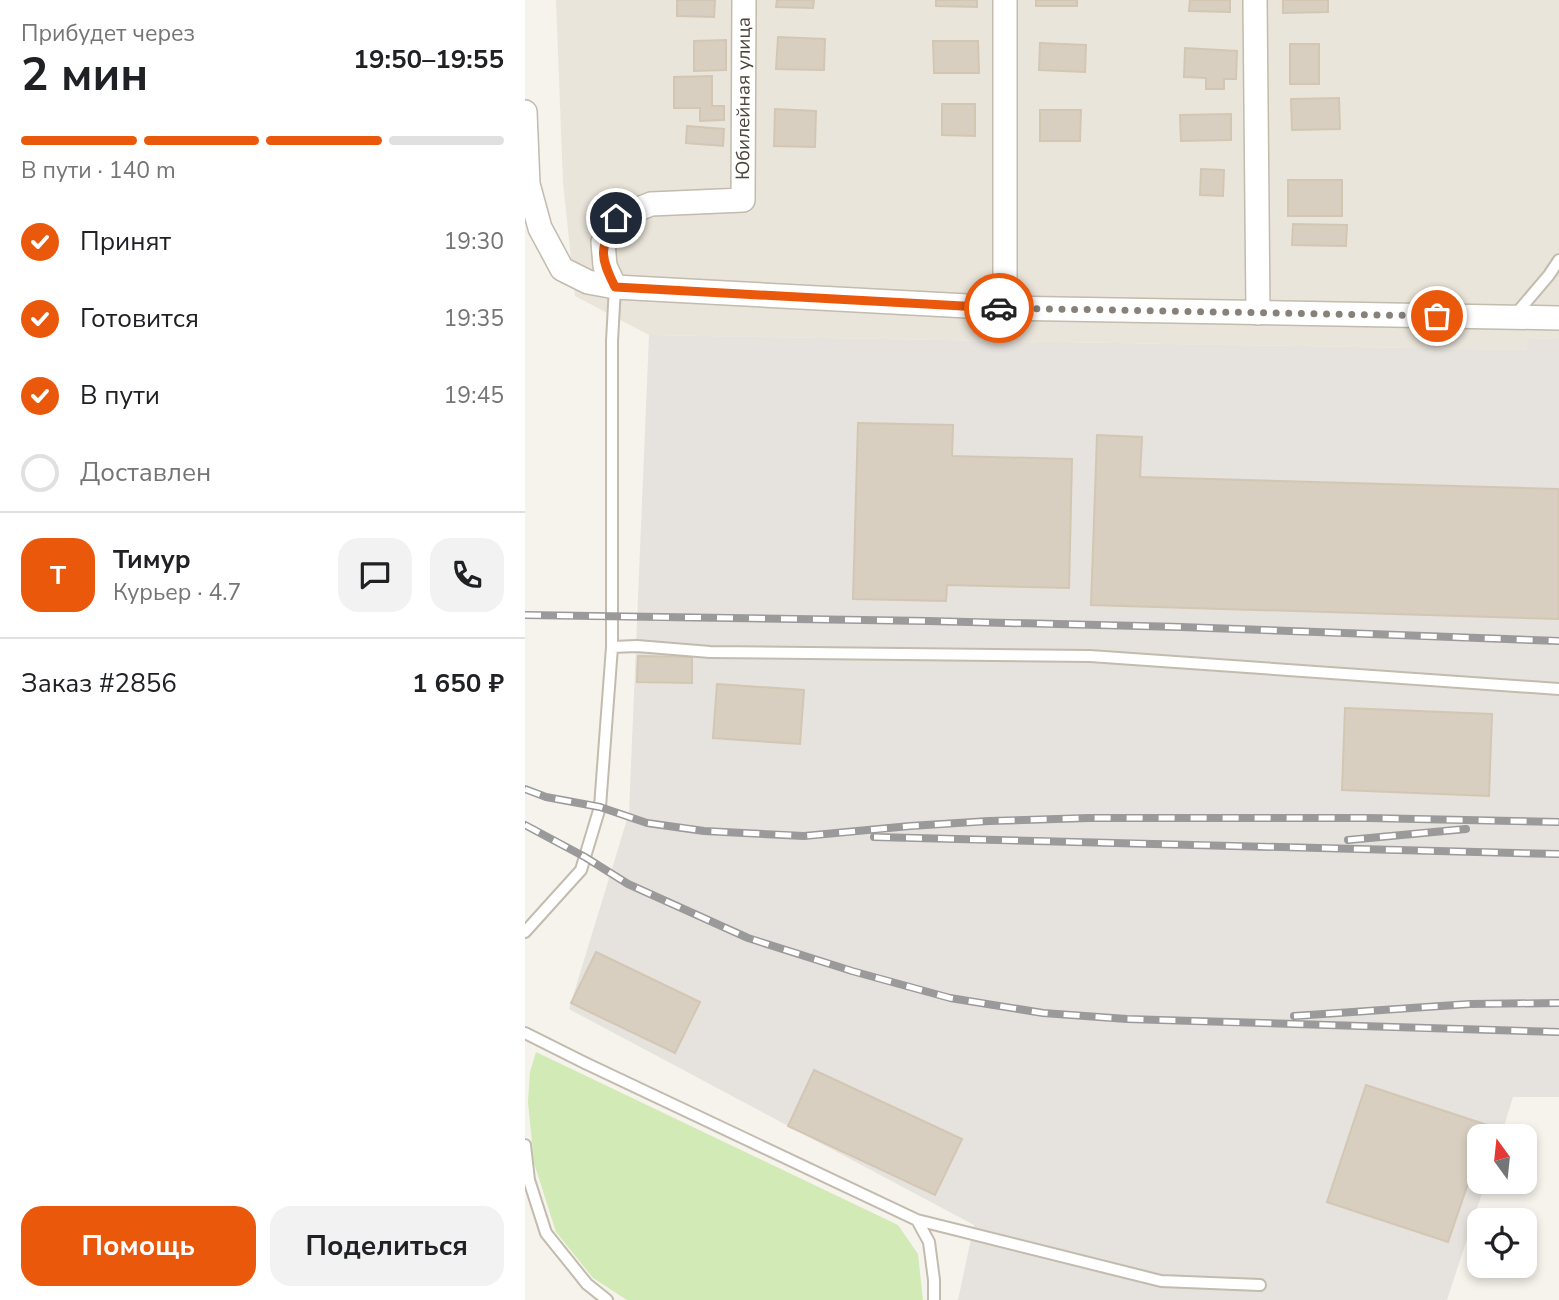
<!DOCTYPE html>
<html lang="ru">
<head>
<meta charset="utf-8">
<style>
	:root { --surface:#fff; --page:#f2f2f2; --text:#202124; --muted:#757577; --line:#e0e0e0; --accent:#ea580c }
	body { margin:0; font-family:"Nunito Sans",sans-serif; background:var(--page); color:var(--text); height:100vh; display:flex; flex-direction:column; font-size:26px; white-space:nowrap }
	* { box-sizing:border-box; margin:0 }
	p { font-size:23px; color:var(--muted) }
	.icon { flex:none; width:38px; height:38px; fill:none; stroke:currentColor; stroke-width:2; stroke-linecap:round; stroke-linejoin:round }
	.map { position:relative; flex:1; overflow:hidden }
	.sheet { display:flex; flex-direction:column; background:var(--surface); width:525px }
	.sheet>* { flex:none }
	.needle { width:46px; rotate:345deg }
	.buttons { position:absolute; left:942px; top:1124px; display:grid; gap:14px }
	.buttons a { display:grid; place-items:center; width:70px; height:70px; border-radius:14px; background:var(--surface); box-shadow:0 4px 10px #0003; font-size:35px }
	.pin { position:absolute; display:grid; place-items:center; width:60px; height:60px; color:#fff; margin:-30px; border:4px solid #fff; border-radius:50%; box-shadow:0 2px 7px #0007 }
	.courier { position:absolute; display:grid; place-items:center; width:70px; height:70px; margin:-35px; border:5px solid #ea580c; border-radius:50%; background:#fff; color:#222; box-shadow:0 2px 9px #0007 }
	.overview em { font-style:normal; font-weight:700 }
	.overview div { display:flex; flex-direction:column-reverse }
	.overview { display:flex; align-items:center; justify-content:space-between; height:119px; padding:0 21px }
	h1 { font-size:46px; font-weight:700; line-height:52px }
	.bar { display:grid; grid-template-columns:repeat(4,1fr); gap:10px 7px; align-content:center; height:84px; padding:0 21px }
	.bar i { height:9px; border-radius:5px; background:var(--line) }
	.bar .current { background:var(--accent) }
	.bar p { grid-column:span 4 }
	.line { display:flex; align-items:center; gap:18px; padding:0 21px; border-top:2px solid var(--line) }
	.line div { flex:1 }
	.round { display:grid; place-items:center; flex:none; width:74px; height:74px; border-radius:21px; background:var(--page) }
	ol { padding:0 21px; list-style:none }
	li { display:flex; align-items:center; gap:21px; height:77px }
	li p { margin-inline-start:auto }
	li .icon { padding:7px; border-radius:50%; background:var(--accent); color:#fff; stroke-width:4 }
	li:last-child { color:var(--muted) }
	li i { width:38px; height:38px; border:4px solid var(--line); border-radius:50% }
	.button { display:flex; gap:14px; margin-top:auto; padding:14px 21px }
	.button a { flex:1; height:80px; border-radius:21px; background:var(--accent); color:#fff; font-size:28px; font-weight:700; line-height:80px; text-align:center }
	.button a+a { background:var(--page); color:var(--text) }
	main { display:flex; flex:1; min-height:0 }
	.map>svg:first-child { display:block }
	.residential { fill:#eae5da }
	.industrial { fill:#e6e2dd }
	.green { fill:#d2eab5 }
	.building { fill:#d8cfc1; stroke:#d3c7b4; stroke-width:2 }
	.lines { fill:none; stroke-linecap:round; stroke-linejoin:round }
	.lane-casing { stroke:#c2bbae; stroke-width:14 }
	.street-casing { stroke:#c2bbae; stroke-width:26 }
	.lane { stroke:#fff; stroke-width:10 }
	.street { stroke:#fff; stroke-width:23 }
	.rail-casing { stroke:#9a9a9a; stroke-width:8 }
	.rail { stroke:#fff; stroke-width:5; stroke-dasharray:16; stroke-linecap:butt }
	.done { stroke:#878178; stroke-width:7; stroke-dasharray:0 12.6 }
	.route { stroke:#ea580c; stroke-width:9 }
	.labels { text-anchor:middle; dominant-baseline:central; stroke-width:5; stroke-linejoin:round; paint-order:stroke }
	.street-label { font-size:19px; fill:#4b4439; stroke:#fff }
</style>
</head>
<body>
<main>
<section class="sheet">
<div class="overview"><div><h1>2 мин</h1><p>Прибудет через</p></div><em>19:50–19:55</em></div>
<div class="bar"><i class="current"></i><i class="current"></i><i class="current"></i><i></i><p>В пути · 140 m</p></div>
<ol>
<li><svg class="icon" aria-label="check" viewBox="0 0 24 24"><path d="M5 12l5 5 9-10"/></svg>Принят<p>19:30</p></li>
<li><svg class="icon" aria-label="check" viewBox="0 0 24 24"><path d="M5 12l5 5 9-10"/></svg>Готовится<p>19:35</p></li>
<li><svg class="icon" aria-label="check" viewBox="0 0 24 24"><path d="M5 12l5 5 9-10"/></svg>В пути<p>19:45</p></li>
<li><i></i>Доставлен</li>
</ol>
<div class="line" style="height:126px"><b class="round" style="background:var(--accent);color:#fff">Т</b><div><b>Тимур</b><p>Курьер · 4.7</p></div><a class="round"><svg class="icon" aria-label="chat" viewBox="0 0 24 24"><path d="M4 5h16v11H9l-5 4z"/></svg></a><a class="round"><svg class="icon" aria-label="phone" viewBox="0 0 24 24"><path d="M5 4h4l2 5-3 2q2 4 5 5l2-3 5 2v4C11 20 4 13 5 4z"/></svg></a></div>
<div class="line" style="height:91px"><div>Заказ #2856</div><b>1 650 ₽</b></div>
<div class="button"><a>Помощь</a><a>Поделиться</a></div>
</section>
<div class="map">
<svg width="1034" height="1300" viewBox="0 0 1034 1300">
	<rect width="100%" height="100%" fill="#f6f3ec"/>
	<!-- residential -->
	<path class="residential" d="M 31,0 L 1034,0 L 1034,339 L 1002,338 L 1001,350 L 124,335 L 50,296 L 38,183 Z"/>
	<!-- industrial -->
	<path class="industrial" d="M 124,335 L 1001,350 L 1002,338 L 1034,339 L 1034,1097 L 988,1097 L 976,1136 L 954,1136 L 954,1181 L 961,1181 L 922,1300 L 433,1300 L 449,1225 L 44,1009 L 104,813 Z"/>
	<!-- green -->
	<path class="green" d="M 11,1052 L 373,1225 L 393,1254 L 398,1300 L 102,1300 L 68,1278 L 31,1232 L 9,1163 L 3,1102 L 5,1072 Z"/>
	<!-- building -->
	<path class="building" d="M 152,0 L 190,0 L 189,17 L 152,16 Z
		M 252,0 L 289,0 L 288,8 L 251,7 Z
		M 411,0 L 452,0 L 452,7 L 411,6 Z
		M 511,0 L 552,0 L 552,6 L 511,6 Z
		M 665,0 L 705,0 L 705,12 L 664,11 Z
		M 758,0 L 803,0 L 803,12 L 758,13 Z
		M 253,37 L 300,39 L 299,70 L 251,69 Z
		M 201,40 L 201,70 L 169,71 L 169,41 Z
		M 408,41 L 453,41 L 454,73 L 409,73 Z
		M 515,43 L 561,45 L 560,72 L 514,70 Z
		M 765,44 L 794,44 L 794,84 L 765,84 Z
		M 660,48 L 712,51 L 711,79 L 699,79 L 699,89 L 681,89 L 681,78 L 659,77 Z
		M 187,76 L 187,106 L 199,106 L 199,120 L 175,121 L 175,108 L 149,108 L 149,77 Z
		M 814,98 L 815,129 L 767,130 L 766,99 Z
		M 417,104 L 450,104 L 450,136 L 417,135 Z
		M 250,109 L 291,111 L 290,147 L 249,146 Z
		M 515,110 L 556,110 L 555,141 L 515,141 Z
		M 706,114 L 706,140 L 656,141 L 655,115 Z
		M 162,126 L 199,129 L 198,146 L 161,143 Z
		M 676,169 L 699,170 L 698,196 L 675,195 Z
		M 763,180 L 817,180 L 817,216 L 763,216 Z
		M 768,224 L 822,225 L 821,246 L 767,245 Z
		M 333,423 L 428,425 L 427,456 L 547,459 L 544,588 L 422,585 L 421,601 L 328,599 Z
		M 572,435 L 617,437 L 615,477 L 1034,489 L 1034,619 L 566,605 Z
		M 113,656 L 167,657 L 167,683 L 112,682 Z
		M 192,684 L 279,690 L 275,744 L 188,738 Z
		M 820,708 L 967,714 L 964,796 L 817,790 Z
		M 71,952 L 175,1002 L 150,1053 L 46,1003 Z
		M 289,1070 L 437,1139 L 410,1195 L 263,1126 Z
		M 841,1085 L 962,1125 L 959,1136 L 954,1136 L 954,1151 L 923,1242 L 802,1202 Z"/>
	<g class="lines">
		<defs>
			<path id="lane" d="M 990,315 L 1024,275 L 1034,260
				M 87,647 L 112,646 L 185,652 L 565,656 L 1034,689
				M 0,932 L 56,870 L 75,807 L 87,647 L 87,341 L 90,287
				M 0,1033 L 60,1063 L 392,1220 L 636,1281 L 735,1285
				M 0,1145 L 4,1180 L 21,1233 L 62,1284 L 82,1300
				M 392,1220 L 404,1242 L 409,1280 L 409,1300"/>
			<g id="street">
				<path d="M 480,0 L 480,308"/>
				<path d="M 730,0 L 733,313"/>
				<path d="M 0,112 L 3,184 L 15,228 L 37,269 L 63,282 L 90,287 L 480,308 L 1034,318"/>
				<path id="s1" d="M 90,287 L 80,266 L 78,242 L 91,218 L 126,204 L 218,200 L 219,0"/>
			</g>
		</defs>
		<!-- lane casing -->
		<use href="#lane" class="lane-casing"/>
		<!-- street casing -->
		<use href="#street" class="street-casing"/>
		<!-- lane -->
		<use href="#lane" class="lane"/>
		<!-- street -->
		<use href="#street" class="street"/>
		<defs>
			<path id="rail" d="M 0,615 L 403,621 L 656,627 L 1034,641
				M 0,789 L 21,797 L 75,807 L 122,823 L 179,831 L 279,836 L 385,826 L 464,821 L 564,818 L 843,818 L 1034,822
				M 0,825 L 60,857 L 103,884 L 223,938 L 327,971 L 425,998 L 518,1013 L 602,1019 L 1034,1032
				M 349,837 L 1034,854
				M 823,840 L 941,829
				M 769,1016 L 945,1004 L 1034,1003"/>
		</defs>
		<!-- rail casing -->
		<use href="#rail" class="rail-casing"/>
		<!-- rail -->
		<use href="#rail" class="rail"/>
	</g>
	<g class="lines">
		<!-- done -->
		<path class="done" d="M 474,308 L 912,316"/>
		<!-- route -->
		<path class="route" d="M 91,218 C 75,249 74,255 90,287 L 474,308"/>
	</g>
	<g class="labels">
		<!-- street labels -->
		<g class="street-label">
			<text stroke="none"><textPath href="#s1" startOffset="306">Юбилейная улица</textPath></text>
		</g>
	</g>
</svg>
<div class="buttons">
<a><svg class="needle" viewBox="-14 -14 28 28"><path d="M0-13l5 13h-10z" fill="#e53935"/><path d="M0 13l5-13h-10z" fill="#757577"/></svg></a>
<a><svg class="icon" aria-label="locate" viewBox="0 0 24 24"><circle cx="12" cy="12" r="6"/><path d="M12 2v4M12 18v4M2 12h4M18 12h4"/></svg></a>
</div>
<div class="pin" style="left:912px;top:316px;background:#ea580c"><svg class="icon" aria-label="bag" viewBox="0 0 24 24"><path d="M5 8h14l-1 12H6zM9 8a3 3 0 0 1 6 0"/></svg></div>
<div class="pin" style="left:91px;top:218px;background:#1f2937"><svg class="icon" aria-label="home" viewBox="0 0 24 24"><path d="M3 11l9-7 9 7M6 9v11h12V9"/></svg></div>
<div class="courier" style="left:474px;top:308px"><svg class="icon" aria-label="car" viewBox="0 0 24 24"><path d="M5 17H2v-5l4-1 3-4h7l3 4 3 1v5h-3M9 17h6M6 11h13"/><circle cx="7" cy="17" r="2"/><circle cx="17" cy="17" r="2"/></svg></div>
</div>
</main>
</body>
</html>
